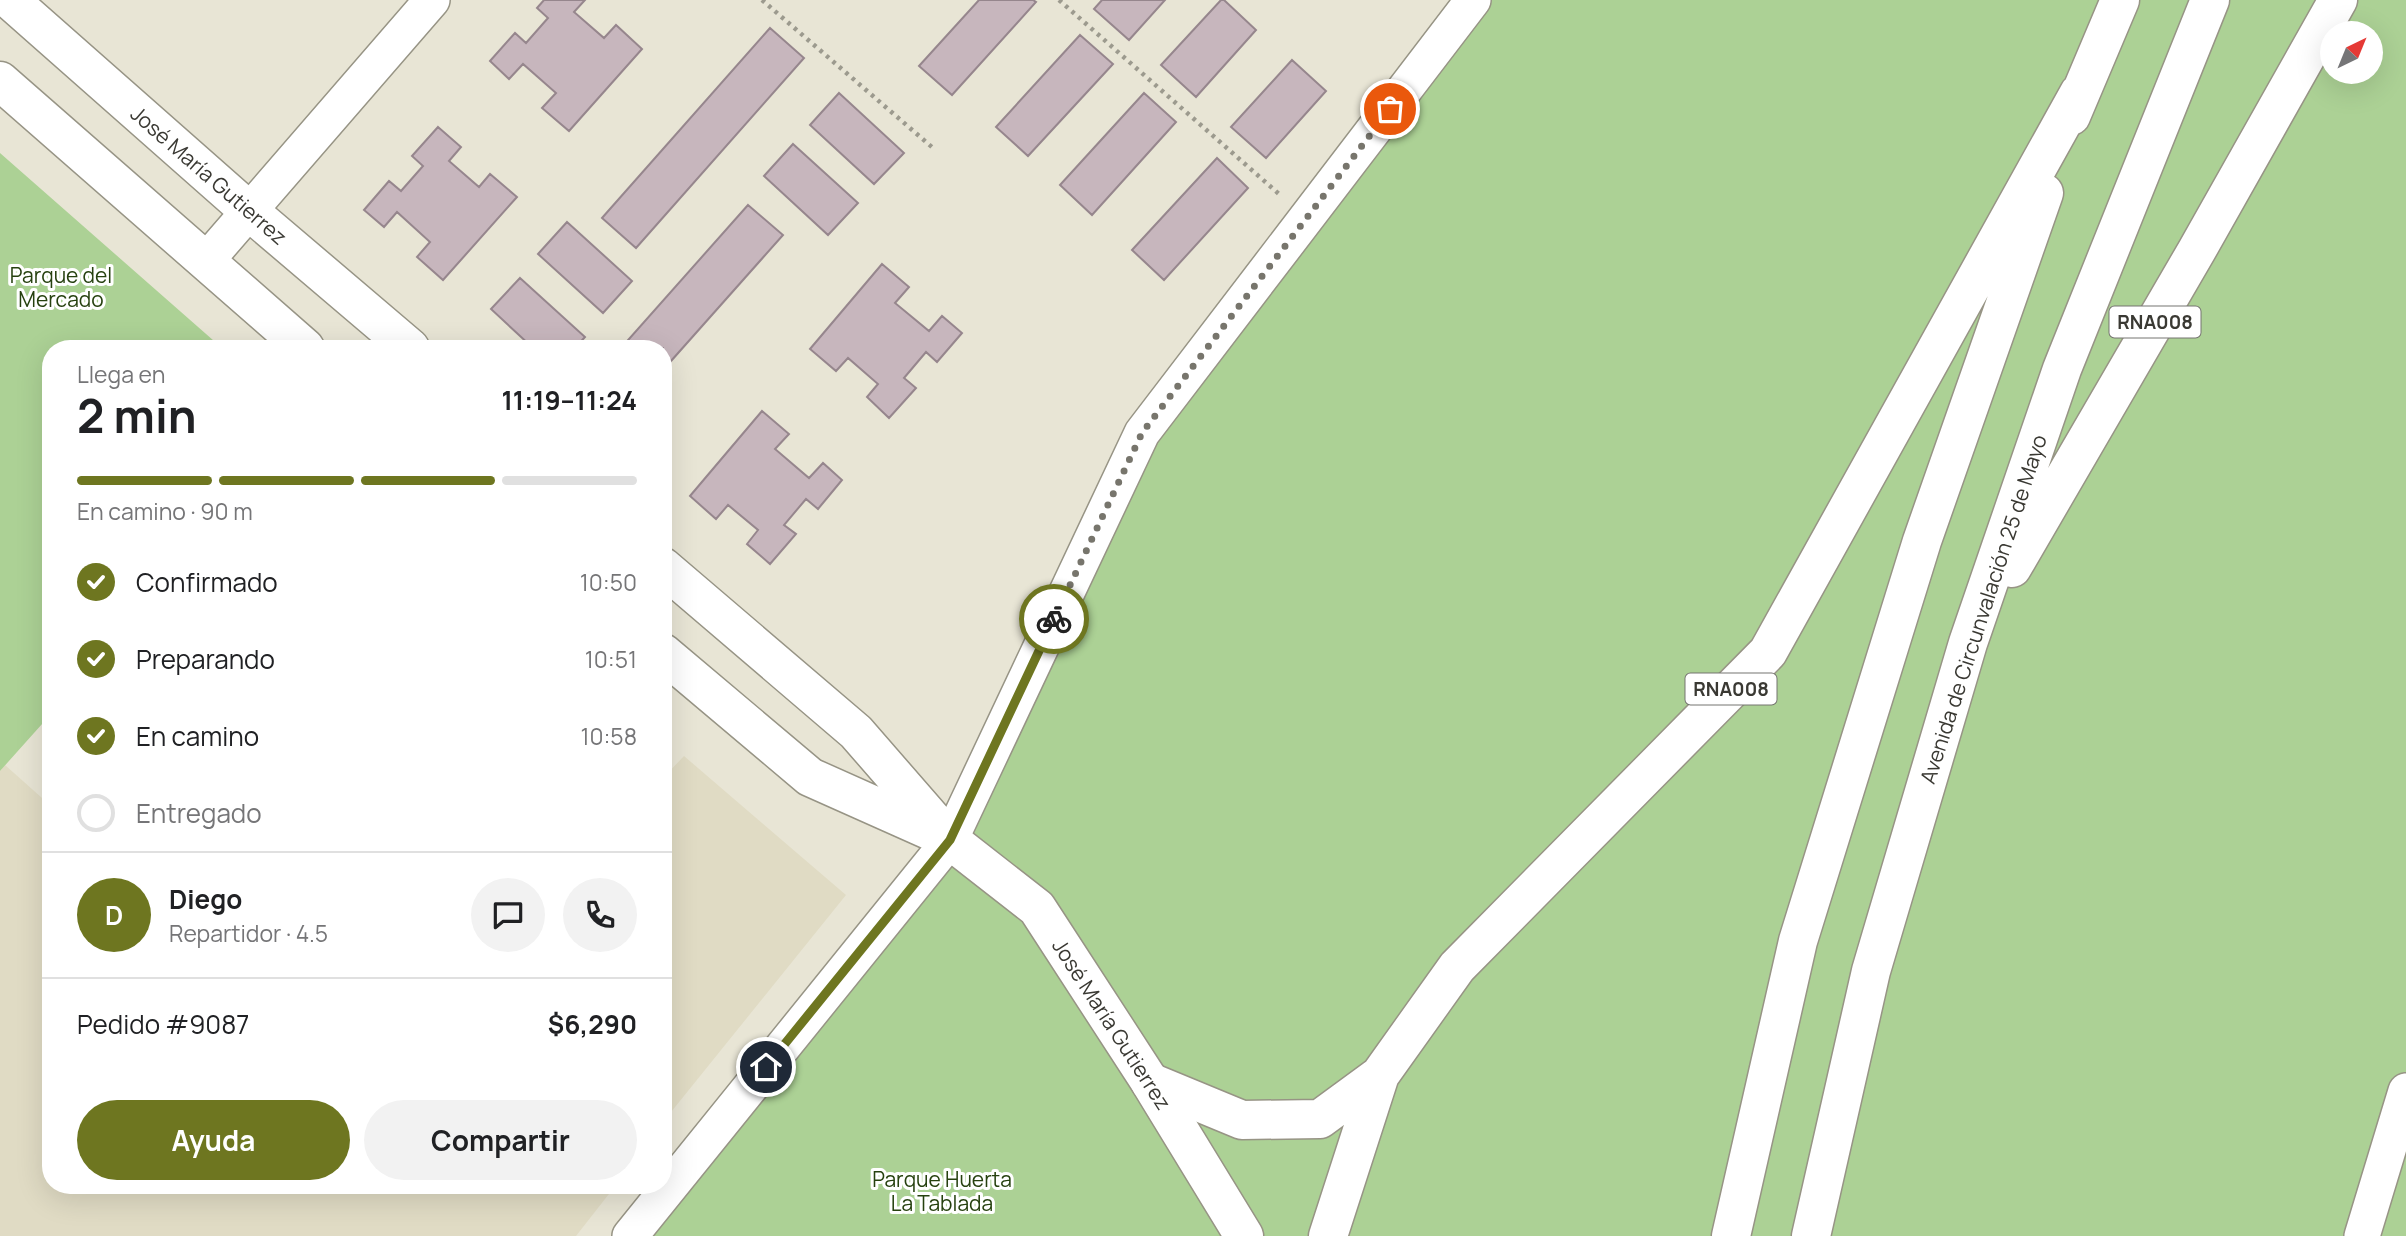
<!DOCTYPE html>
<html lang="es">
<head>
<meta charset="utf-8">
<style>
	:root { --surface:#fff; --page:#f2f2f2; --text:#202124; --muted:#757577; --line:#e0e0e0; --accent:#6e7620 }
	body { margin:0; font-family:Manrope,sans-serif; background:var(--page); color:var(--text); height:100vh; display:flex; flex-direction:column; font-size:26px; white-space:nowrap }
	* { box-sizing:border-box; margin:0 }
	p { font-size:23px; color:var(--muted) }
	.icon { flex:none; width:38px; height:38px; fill:none; stroke:currentColor; stroke-width:2; stroke-linecap:round; stroke-linejoin:round }
	.map { position:relative; flex:1; overflow:hidden }
	.panel { position:absolute; left:42px; top:340px; width:630px; height:854px; display:flex; flex-direction:column; background:var(--surface); border-radius:28px; box-shadow:0 7px 28px #0002 }
	.panel>* { flex:none }
	.needle { width:46px; rotate:43deg }
	.buttons { position:absolute; left:2320px; top:21px; display:grid; gap:14px }
	.buttons a { display:grid; place-items:center; width:63px; height:63px; border-radius:50%; background:var(--surface); box-shadow:0 7px 28px #0002; font-size:35px }
	.pin { position:absolute; display:grid; place-items:center; width:60px; height:60px; color:#fff; margin:-30px; border:4px solid #fff; border-radius:50%; box-shadow:0 2px 7px #0007 }
	.courier { position:absolute; display:grid; place-items:center; width:70px; height:70px; margin:-35px; border:5px solid #6e7620; border-radius:50%; background:#fff; color:#222; box-shadow:0 2px 9px #0007 }
	.head em { font-style:normal; font-weight:700 }
	.head div { display:flex; flex-direction:column-reverse }
	.head { display:flex; align-items:center; justify-content:space-between; height:119px; padding:0 35px }
	h1 { font-size:46px; font-weight:700; line-height:52px }
	.bar { display:grid; grid-template-columns:repeat(4,1fr); gap:10px 7px; align-content:center; height:84px; padding:0 35px }
	.bar i { height:9px; border-radius:5px; background:var(--line) }
	.bar .on { background:var(--accent) }
	.bar p { grid-column:span 4 }
	.line { display:flex; align-items:center; gap:18px; padding:0 35px; border-top:2px solid var(--line) }
	.line div { flex:1 }
	.round { display:grid; place-items:center; flex:none; width:74px; height:74px; border-radius:37px; background:var(--page) }
	ol { padding:0 35px; list-style:none }
	li { display:flex; align-items:center; gap:21px; height:77px }
	li p { margin-inline-start:auto }
	li .icon { padding:7px; border-radius:50%; background:var(--accent); color:#fff; stroke-width:4 }
	li:last-child { color:var(--muted) }
	li i { width:38px; height:38px; border:4px solid var(--line); border-radius:50% }
	.cta { display:flex; gap:14px; margin-top:auto; padding:14px 35px }
	.cta a { flex:1; height:80px; border-radius:42px; background:var(--accent); color:#fff; font-size:28px; font-weight:700; line-height:80px; text-align:center }
	.cta a+a { background:var(--page); color:var(--text) }
	.map>svg:first-child { display:block }
	.built { fill:#e0dbc4 }
	.green { fill:#acd195; fill-rule:evenodd }
	.building { fill:#c7b6bd; stroke:#96868d; stroke-width:2 }
	.lines { fill:none; stroke-linecap:round; stroke-linejoin:round }
	.minor-casing { stroke:#979485; stroke-width:38 }
	.tertiary-casing { stroke:#979485; stroke-width:41 }
	.motorway-casing { stroke:#979485; stroke-width:41 }
	.path { stroke:#9c9a8e; stroke-width:4.5; stroke-dasharray:3.5 5; stroke-linecap:butt }
	.minor { stroke:#fff; stroke-width:35 }
	.tertiary { stroke:#fff; stroke-width:38 }
	.motorway { stroke:#fff; stroke-width:38 }
	.done { stroke:#77756c; stroke-width:7; stroke-dasharray:0 12.6 }
	.route { stroke:#6e7620; stroke-width:9 }
	.labels { text-anchor:middle; dominant-baseline:central; stroke-width:6; stroke-linejoin:round; paint-order:stroke }
	.shield { fill:#fff; stroke:#757470; stroke-width:2 }
	.shield-label { font-size:19px; font-weight:bold; fill:#3a3933 }
	.street-label { font-size:21px; fill:#3a3933; stroke:#fff }
	.park-label { font-size:21px; fill:#26410f; stroke:#fff }
</style>
</head>
<body>
<div class="map">
<svg width="2406" height="1236" viewBox="0 0 2406 1236">
	<rect width="100%" height="100%" fill="#e8e5d5"/>
	<!-- built -->
	<path class="built" d="M 684,756 L 846,895 L 663,1122 L 663,778 Z
		M 5,765 L 51,806 L 51,1185 L 616,1185 L 576,1236 L 0,1236 L 0,771 Z"/>
	<!-- green -->
	<path class="green" d="M 1473,0 L 2406,0 L 2406,1236 L 630,1236 L 950,840 L 1142,433 ZM 2333,33 L 2371,33 L 2371,72 L 2333,72 Z
		M 0,153 L 222,348 L 51,348 L 51,714 L 0,771 Z"/>
	<!-- building -->
	<path class="building" d="M 544,0 L 585,0 L 574,12 L 604,38 L 616,25 L 642,49 L 569,131 L 542,108 L 556,93 L 523,64 L 509,79 L 490,61 L 515,33 L 526,43 L 548,18 L 537,8 Z
		M 979,0 L 1033,0 L 1036,2 L 952,95 L 919,66 Z
		M 1102,0 L 1165,0 L 1129,40 L 1094,9 Z
		M 1221,0 L 1224,0 L 1256,30 L 1196,97 L 1161,65 Z
		M 770,28 L 804,58 L 636,248 L 602,218 Z
		M 1080,35 L 1113,64 L 1028,156 L 996,127 Z
		M 1292,60 L 1326,91 L 1266,158 L 1231,127 Z
		M 839,93 L 904,153 L 874,184 L 810,125 Z
		M 1144,93 L 1176,122 L 1092,215 L 1060,185 Z
		M 438,127 L 461,147 L 449,161 L 479,187 L 490,174 L 517,197 L 443,280 L 417,257 L 430,242 L 397,212 L 384,227 L 364,210 L 389,181 L 401,191 L 423,166 L 412,156 Z
		M 793,144 L 858,203 L 828,235 L 764,176 Z
		M 1217,158 L 1248,188 L 1164,280 L 1132,250 Z
		M 748,205 L 783,235 L 663,370 L 663,348 L 621,348 Z
		M 567,222 L 632,281 L 603,313 L 538,254 Z
		M 882,264 L 909,287 L 895,303 L 929,331 L 942,316 L 962,333 L 937,362 L 926,352 L 904,378 L 916,388 L 889,418 L 867,397 L 878,384 L 848,358 L 836,371 L 810,349 Z
		M 520,278 L 585,337 L 575,348 L 533,348 L 491,309 Z
		M 762,411 L 789,434 L 775,449 L 809,478 L 823,463 L 842,480 L 818,509 L 806,499 L 784,525 L 796,534 L 770,564 L 747,544 L 758,530 L 728,505 L 716,519 L 690,496 Z"/>
	<g class="lines">
		<defs>
			<path id="minor" d="M 206,261 L 432,0
				M 630,1236 L 950,840 L 1142,433 L 1473,0
				M 2362,1236 L 2406,1091"/>
			<path id="tertiary" d="M 10,0 L 249,211 L 410,348
				M 0,81 L 305,348
				M 663,567 L 856,732 L 950,840 L 1037,908 L 1150,1082 L 1244,1236
				M 663,653 L 810,777 L 940,835"/>
			<path id="motorway" d="M 2071,116 L 2120,0
				M 2012,568 L 2197,250 L 2338,0
				M 1150,1082 L 1242,1120 L 1320,1119 L 1380,1075
				M 1328,1236 L 1380,1075 L 1457,967 L 1768,652 L 2079,93
				M 1731,1236 L 1798,941 L 1922,541 L 2044,193
				M 1811,1236 L 1871,971 L 1968,643 L 2062,369 L 2210,0"/>
		</defs>
		<!-- minor casing -->
		<use href="#minor" class="minor-casing"/>
		<!-- tertiary casing -->
		<use href="#tertiary" class="tertiary-casing"/>
		<!-- motorway casing -->
		<use href="#motorway" class="motorway-casing"/>
		<!-- path -->
		<path class="path" d="M 762,0 L 933,148
			M 1059,0 L 1279,194"/>
		<!-- minor -->
		<use href="#minor" class="minor"/>
		<!-- tertiary -->
		<use href="#tertiary" class="tertiary"/>
		<!-- motorway -->
		<use href="#motorway" class="motorway"/>
	</g>
	<g class="lines">
		<!-- done -->
		<path class="done" d="M 1054,619 L 1142,433 L 1390,109"/>
		<!-- route -->
		<path class="route" d="M 766,1067 L 950,840 L 1054,619"/>
	</g>
	<g class="labels">
		<!-- shield labels -->
		<g class="shield">
			<rect x="2109.5" y="306.5" width="91" height="31" rx="5"/>
			<rect x="1685.5" y="673.5" width="91" height="31" rx="5"/>
		</g>
		<g class="shield-label">
			<text x="2155" y="322">RNA008</text>
			<text x="1731" y="689">RNA008</text>
		</g>
		<!-- street labels -->
		<g class="street-label">
			<text transform="translate(209 175) rotate(41)">José María Gutierrez</text>
			<text transform="translate(1983 609) rotate(-72)">Avenida de Circunvalación 25 de Mayo</text>
			<text transform="translate(1112 1024) rotate(57)">José María Gutierrez</text>
		</g>
		<!-- park labels -->
		<g class="park-label">
			<text x="61" y="275">Parque del<tspan x="61" dy="24">Mercado</tspan></text>
			<text x="942" y="1179">Parque Huerta<tspan x="942" dy="24">La Tablada</tspan></text>
		</g>
	</g>
</svg>
<div class="buttons">
<a><svg class="needle" viewBox="-14 -14 28 28"><path d="M0-13l5 13h-10z" fill="#e53935"/><path d="M0 13l5-13h-10z" fill="#757577"/></svg></a>
</div>
<div class="pin" style="left:1390px;top:109px;background:#ea580c"><svg class="icon" aria-label="bag" viewBox="0 0 24 24"><path d="M5 8h14l-1 12H6zM9 8a3 3 0 0 1 6 0"/></svg></div>
<div class="pin" style="left:766px;top:1067px;background:#1f2937"><svg class="icon" aria-label="home" viewBox="0 0 24 24"><path d="M3 11l9-7 9 7M6 9v11h12V9"/></svg></div>
<div class="courier" style="left:1054px;top:619px"><svg class="icon" aria-label="bike" viewBox="0 0 24 24"><circle cx="6" cy="16" r="4"/><circle cx="18" cy="16" r="4"/><path d="M6 16l4-8h5l3 8M10 8l3 8H6M13 5h3"/></svg></div>
<section class="panel">
<div class="head"><div><h1>2 min</h1><p>Llega en</p></div><em>11:19–11:24</em></div>
<div class="bar"><i class="on"></i><i class="on"></i><i class="on"></i><i></i><p>En camino · 90 m</p></div>
<ol>
<li><svg class="icon" aria-label="check" viewBox="0 0 24 24"><path d="M5 12l5 5 9-10"/></svg>Confirmado<p>10:50</p></li>
<li><svg class="icon" aria-label="check" viewBox="0 0 24 24"><path d="M5 12l5 5 9-10"/></svg>Preparando<p>10:51</p></li>
<li><svg class="icon" aria-label="check" viewBox="0 0 24 24"><path d="M5 12l5 5 9-10"/></svg>En camino<p>10:58</p></li>
<li><i></i>Entregado</li>
</ol>
<div class="line" style="height:126px"><b class="round" style="background:var(--accent);color:#fff">D</b><div><b>Diego</b><p>Repartidor · 4.5</p></div><a class="round"><svg class="icon" aria-label="chat" viewBox="0 0 24 24"><path d="M4 5h16v11H9l-5 4z"/></svg></a><a class="round"><svg class="icon" aria-label="phone" viewBox="0 0 24 24"><path d="M5 4h4l2 5-3 2q2 4 5 5l2-3 5 2v4C11 20 4 13 5 4z"/></svg></a></div>
<div class="line" style="height:91px"><div>Pedido #9087</div><b>$6,290</b></div>
<div class="cta"><a>Ayuda</a><a>Compartir</a></div>
</section>
</div>
</body>
</html>
